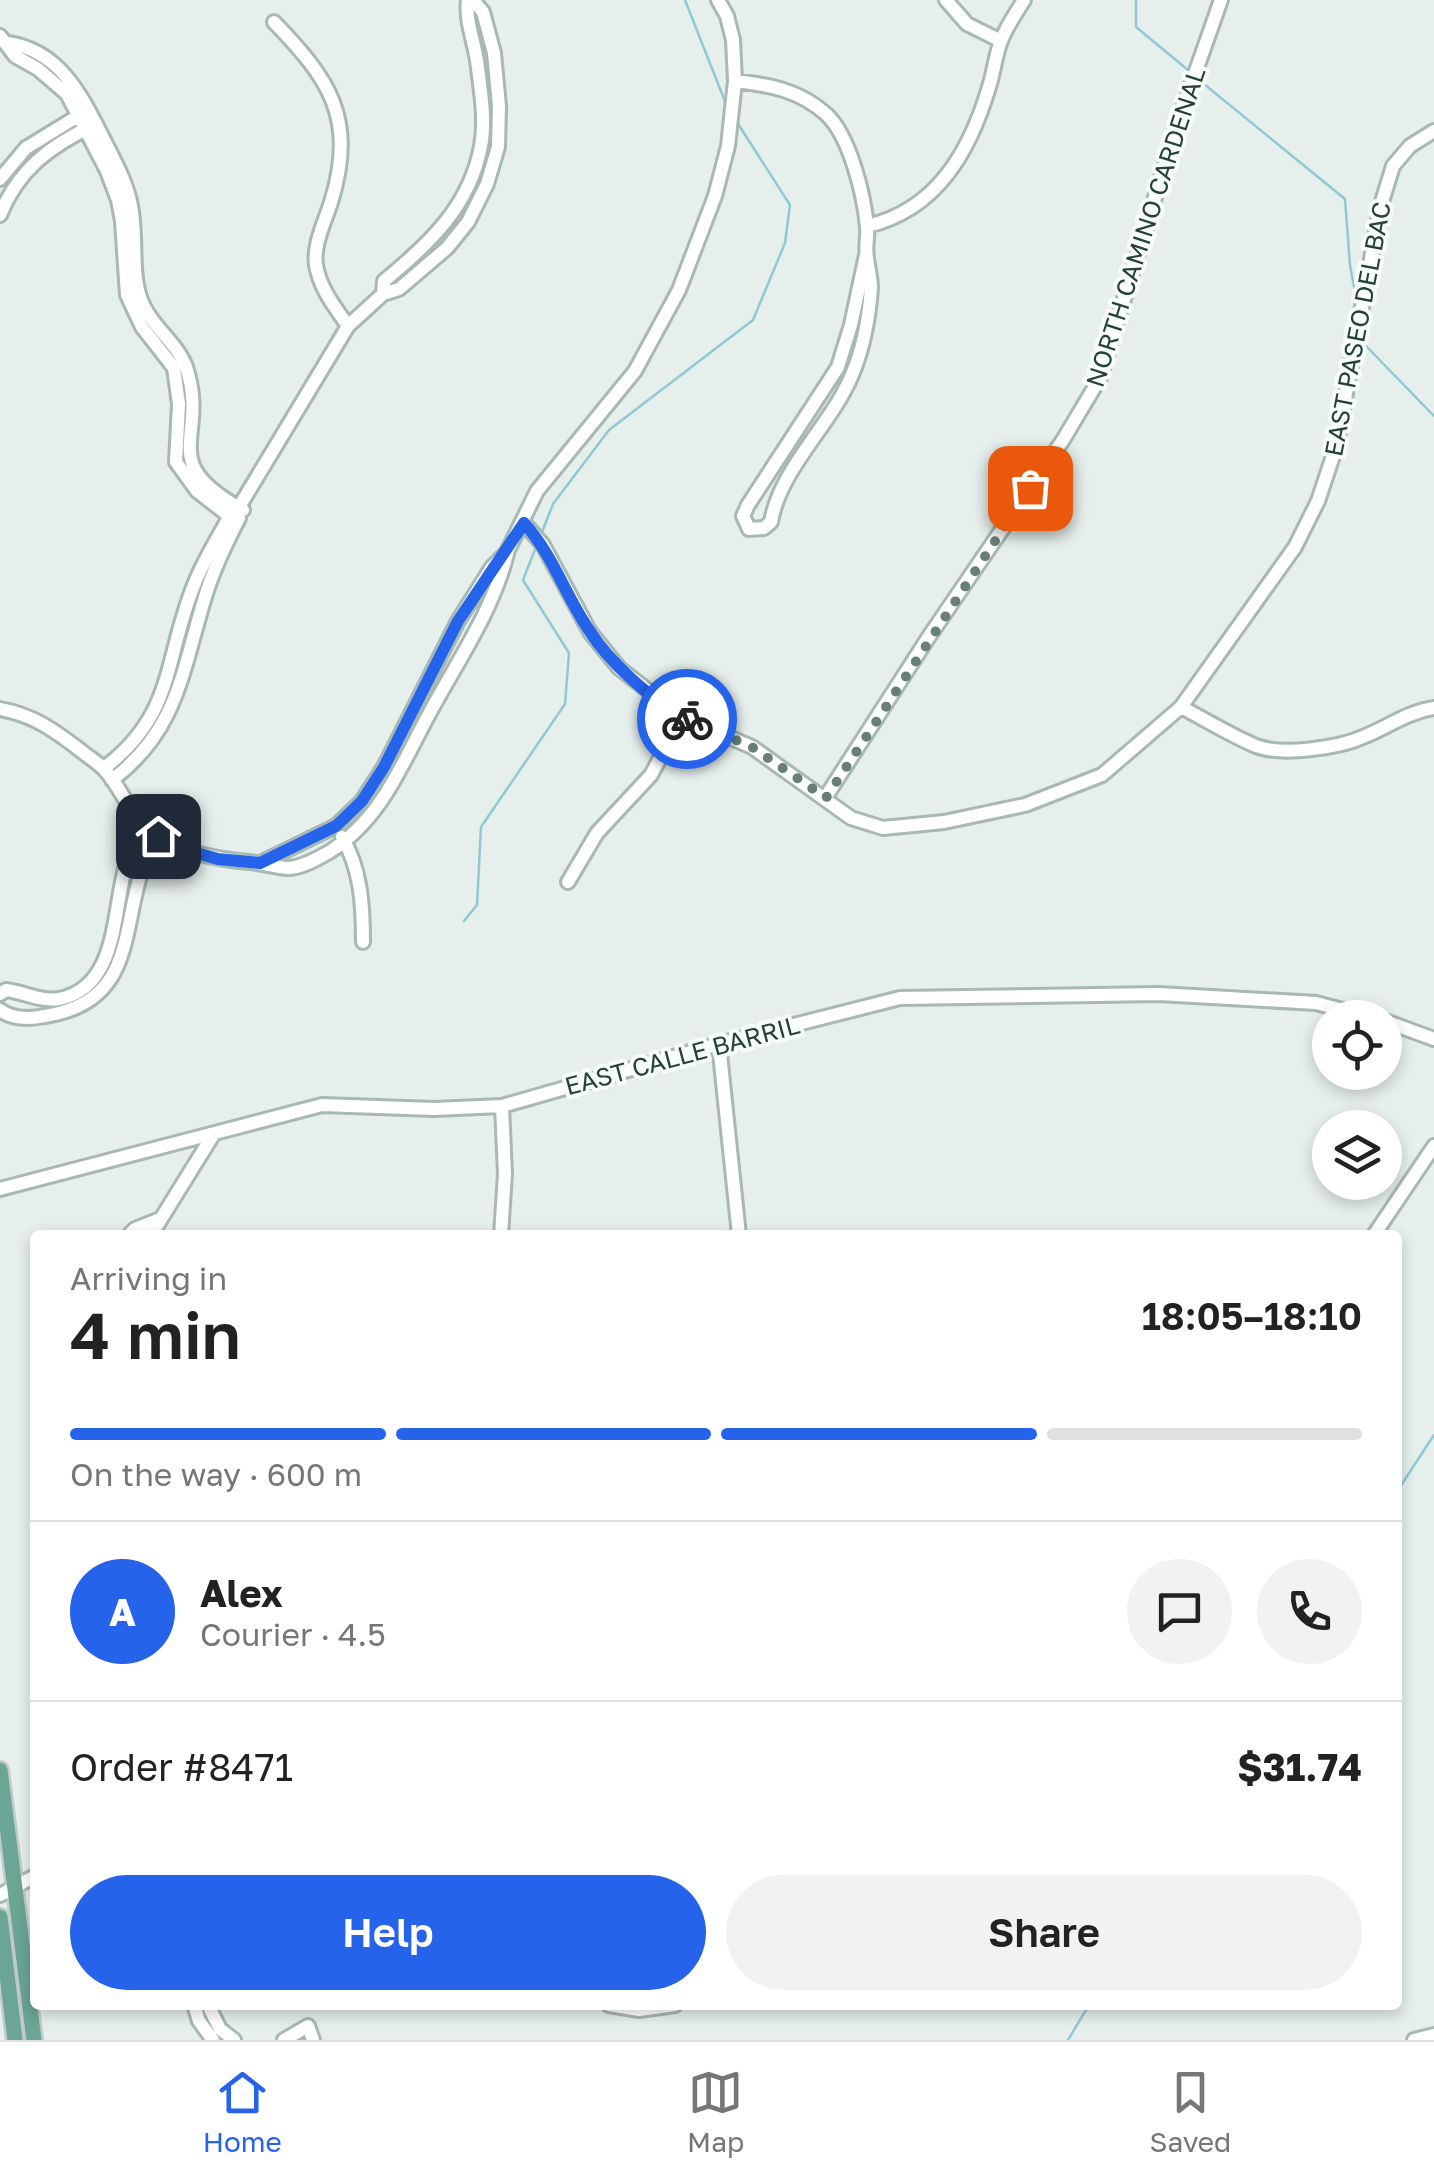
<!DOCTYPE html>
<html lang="en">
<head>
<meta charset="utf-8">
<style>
	:root { --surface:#fff; --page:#f2f2f2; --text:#222; --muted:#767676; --line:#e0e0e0; --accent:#2563eb }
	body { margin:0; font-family:"Golos Text",sans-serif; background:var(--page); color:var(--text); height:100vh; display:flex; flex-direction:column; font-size:38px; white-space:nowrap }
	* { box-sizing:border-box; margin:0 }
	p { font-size:32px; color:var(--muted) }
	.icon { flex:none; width:55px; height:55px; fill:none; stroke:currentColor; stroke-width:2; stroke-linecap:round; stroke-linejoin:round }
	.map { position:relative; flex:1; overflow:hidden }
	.panel { position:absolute; left:30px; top:1230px; width:1372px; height:780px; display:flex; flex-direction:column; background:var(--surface); border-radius:10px; box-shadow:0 5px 15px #0003 }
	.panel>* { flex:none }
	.tools { position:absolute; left:1312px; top:1000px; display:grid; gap:20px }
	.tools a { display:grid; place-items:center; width:90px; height:90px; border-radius:50%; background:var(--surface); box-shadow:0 5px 15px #0003; font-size:50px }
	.pin { position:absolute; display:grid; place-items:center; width:85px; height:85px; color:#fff; margin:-42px; border-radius:20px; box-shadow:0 5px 15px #0006 }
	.courier { position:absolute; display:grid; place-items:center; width:100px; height:100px; margin:-50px; border:8px solid #2563eb; border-radius:50%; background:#fff; color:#222; box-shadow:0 2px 12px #0007 }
	.overview em { font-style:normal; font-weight:600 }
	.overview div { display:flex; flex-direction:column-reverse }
	.overview { display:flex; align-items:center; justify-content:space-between; height:170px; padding:0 40px }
	h1 { font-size:65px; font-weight:600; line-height:75px }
	.bar { display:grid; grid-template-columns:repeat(4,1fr); gap:15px 10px; align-content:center; height:120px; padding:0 40px }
	.bar i { height:12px; border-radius:8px; background:var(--line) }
	.bar .active { background:var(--accent) }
	.bar p { grid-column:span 4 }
	.line { display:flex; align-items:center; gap:25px; padding:0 40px; border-top:2px solid var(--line) }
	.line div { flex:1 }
	.round { display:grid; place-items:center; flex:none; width:105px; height:105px; border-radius:52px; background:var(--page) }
	.action { display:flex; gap:20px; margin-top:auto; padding:20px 40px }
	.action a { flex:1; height:115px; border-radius:60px; background:var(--accent); color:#fff; font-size:40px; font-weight:600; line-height:115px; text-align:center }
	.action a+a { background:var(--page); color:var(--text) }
	.dock { display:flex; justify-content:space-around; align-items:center; height:140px; border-top:2px solid var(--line); background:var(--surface); font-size:28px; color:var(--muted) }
	.dock a { display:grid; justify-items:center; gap:5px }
	.dock .active { color:var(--accent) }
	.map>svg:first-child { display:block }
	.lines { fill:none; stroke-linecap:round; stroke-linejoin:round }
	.stream { stroke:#8ec9d4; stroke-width:2.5 }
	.minor-casing { stroke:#a8b8b2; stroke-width:18 }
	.major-casing { stroke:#c2cac8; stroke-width:20 }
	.minor { stroke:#fff; stroke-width:12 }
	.major { stroke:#6aa596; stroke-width:15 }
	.done { stroke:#687f78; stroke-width:10; stroke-dasharray:0 18 }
	.route { stroke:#2563eb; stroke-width:12 }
	.labels { text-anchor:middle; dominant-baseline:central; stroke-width:8; stroke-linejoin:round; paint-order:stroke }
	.street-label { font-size:25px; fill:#24423a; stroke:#f7fbf9 }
</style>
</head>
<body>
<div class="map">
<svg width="1434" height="2040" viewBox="0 0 1434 2040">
	<rect width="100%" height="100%" fill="#e6efeb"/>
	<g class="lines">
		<!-- stream -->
		<path class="stream" d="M 685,0 L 726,104
			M 1136,0 L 1136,27 L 1188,70
			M 1199,80 L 1345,199 L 1350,265 L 1357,303
			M 1363,335 L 1366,346 L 1434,416
			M 542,532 L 553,504 L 609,430 L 753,320 L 785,243 L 790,205 L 735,119
			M 464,921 L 477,905 L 481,827 L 565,704 L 569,653 L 523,580 L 536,547
			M 1398,1490 L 1434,1435
			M 1068,2040 L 1089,2005"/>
		<defs>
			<path id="minor" d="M 946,0 L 967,24 L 1001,41
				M 274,22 C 329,79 356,117 332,199 C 326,220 313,243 316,265 C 320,289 335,307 348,326
				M 0,36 L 15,56 L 38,69 L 67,94 L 107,171 L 118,200 L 122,221 L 127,295 L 142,327 L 174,368 L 179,404 L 176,462 L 197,491 L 237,522
				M 8,43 C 62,51 83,99 105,142 C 115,162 127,183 131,206 C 137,235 131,270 140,297 C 149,325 177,342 186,367 C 210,439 153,460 243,510
				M 735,81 C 770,85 799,90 826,114 C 850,136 864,195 867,227 C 868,237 865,247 867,258 C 868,268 871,277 871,288 C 869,316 863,350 851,377 C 830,426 780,469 771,522 L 764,528 L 749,529 L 743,516 L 748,505 L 838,367 L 851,325 L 866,255
				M 0,179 L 26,148 L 83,113
				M 0,215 C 18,170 50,146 92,126
				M 867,226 C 937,210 970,151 989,87 C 994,72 995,56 1001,41 C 1006,27 1016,13 1024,0
				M 383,294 L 384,281 C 429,244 470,206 481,146 C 486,121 481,93 478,68 C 476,45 465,23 468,0
				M 242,502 L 348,326 L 383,294 L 399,289 L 447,248 L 468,222 L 487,184 L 498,147 L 499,106 L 494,53 L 483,12 L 473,0
				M 524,523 L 543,545 L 590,632 L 619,668 L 682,717 L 752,747 L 851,818 L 883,828 L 944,822 L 1025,805 L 1102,775 L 1181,707 L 1295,547 L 1318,501 L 1336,447 L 1381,205 L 1393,166 L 1410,146 L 1434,131
				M 1181,707 C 1206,720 1230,735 1256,746 C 1282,756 1338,748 1363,737 C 1388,727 1407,712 1434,708
				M 0,709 C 33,715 54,730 80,750 C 87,756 97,762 104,769 C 123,789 131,820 155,835 C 184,853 216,859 249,862 C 262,863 275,867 287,868 C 301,868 317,859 329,852 C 384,818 404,758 434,705 C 461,656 493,609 507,554
				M 104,768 C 175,715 164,659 194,585 C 204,559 220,535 233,510
				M 112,780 C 178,730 182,671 205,597 C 213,570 226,543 239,518
				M 825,798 L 928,638 L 1063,440 L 1100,378 L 1178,122 L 1221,0
				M 342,837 C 361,869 363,905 363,942
				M 260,863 L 336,826 L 362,801 L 384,767 L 458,621 L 492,567 L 507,552 L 537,491 L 635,371 L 679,290 L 715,196 L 728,146 L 735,81 L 733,40 L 727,16 L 718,0
				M 568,882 L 597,833 L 651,775 L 682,717
				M 0,994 L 6,990 C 24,992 41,1002 59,999 C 120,987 112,907 127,862 C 131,850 137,838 144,827
				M 0,1010 C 13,1020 30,1019 45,1016 C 151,1000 113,902 158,837
				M 1385,1021 L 1434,1039
				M 719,1044 L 739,1235
				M 0,1189 L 322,1105 L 434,1109 L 502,1106 L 719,1044 L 900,998 L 1159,994 L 1316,1003 L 1373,1018
				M 129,1235 L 135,1229 L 160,1219
				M 151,1235 L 213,1135
				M 501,1235 L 505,1174 L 502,1106
				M 1374,1235 L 1434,1146
				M 0,1895 L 35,1876
				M 194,2005 L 199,2021 L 213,2040
				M 208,2005 L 220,2029 L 234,2040
				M 609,2005 L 639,2010 L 675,2005
				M 284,2040 L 308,2026 L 313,2040
				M 1414,2040 L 1434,2035"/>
			<path id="major" d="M 0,1770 L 34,2040
				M 0,1917 L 15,2040"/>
		</defs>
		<!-- minor casing -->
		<use href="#minor" class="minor-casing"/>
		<!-- major casing -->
		<use href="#major" class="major-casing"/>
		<!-- minor -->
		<use href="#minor" class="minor"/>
		<!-- major -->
		<use href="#major" class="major"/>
	</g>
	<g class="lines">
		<!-- done -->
		<path class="done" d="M 687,719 L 752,747 L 826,798 L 1030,488"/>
		<!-- route -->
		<path class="route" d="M 158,836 L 186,850 L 218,859 L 260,863 L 336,826 L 362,801 L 384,767 L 458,621 L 524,523 C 553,555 565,595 589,630 C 609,662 653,702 687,719"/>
	</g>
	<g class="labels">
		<!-- street labels -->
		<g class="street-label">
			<text transform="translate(1145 227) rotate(-72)">NORTH CAMINO CARDENAL</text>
			<text transform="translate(1357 329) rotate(-79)">EAST PASEO DEL BAC</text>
			<text transform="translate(682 1055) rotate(-15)">EAST CALLE BARRIL</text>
		</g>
	</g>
</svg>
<div class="tools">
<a><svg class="icon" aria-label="locate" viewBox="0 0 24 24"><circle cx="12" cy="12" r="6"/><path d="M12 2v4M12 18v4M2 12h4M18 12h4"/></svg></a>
<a><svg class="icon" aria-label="layers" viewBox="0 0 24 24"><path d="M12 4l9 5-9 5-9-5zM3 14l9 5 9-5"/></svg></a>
</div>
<div class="pin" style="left:1030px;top:488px;background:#ea580c"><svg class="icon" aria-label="bag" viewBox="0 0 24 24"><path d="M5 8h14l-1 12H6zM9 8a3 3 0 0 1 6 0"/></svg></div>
<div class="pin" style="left:158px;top:836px;background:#1f2937"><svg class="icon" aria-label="home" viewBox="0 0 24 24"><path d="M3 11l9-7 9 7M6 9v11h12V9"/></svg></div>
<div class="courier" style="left:687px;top:719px"><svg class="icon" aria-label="bike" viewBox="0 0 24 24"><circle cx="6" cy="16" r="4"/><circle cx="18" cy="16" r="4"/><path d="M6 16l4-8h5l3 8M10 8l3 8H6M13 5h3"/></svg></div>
<section class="panel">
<div class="overview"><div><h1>4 min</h1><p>Arriving in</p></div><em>18:05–18:10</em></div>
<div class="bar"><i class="active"></i><i class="active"></i><i class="active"></i><i></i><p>On the way · 600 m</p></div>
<div class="line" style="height:180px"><b class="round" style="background:var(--accent);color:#fff">A</b><div><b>Alex</b><p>Courier · 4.5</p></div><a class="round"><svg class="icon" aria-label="chat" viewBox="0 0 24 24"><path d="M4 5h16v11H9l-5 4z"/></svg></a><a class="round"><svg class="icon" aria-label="phone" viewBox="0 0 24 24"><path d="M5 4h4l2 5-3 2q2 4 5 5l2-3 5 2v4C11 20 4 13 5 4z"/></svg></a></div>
<div class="line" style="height:130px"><div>Order #8471</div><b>$31.74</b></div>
<div class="action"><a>Help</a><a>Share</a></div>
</section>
</div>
<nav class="dock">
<a class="active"><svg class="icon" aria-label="home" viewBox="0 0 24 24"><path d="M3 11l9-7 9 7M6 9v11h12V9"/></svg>Home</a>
<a><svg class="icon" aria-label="map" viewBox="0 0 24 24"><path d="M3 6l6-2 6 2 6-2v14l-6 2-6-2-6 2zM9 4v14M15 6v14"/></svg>Map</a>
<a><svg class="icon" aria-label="saved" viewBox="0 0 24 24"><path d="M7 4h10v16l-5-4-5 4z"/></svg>Saved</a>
</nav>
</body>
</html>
